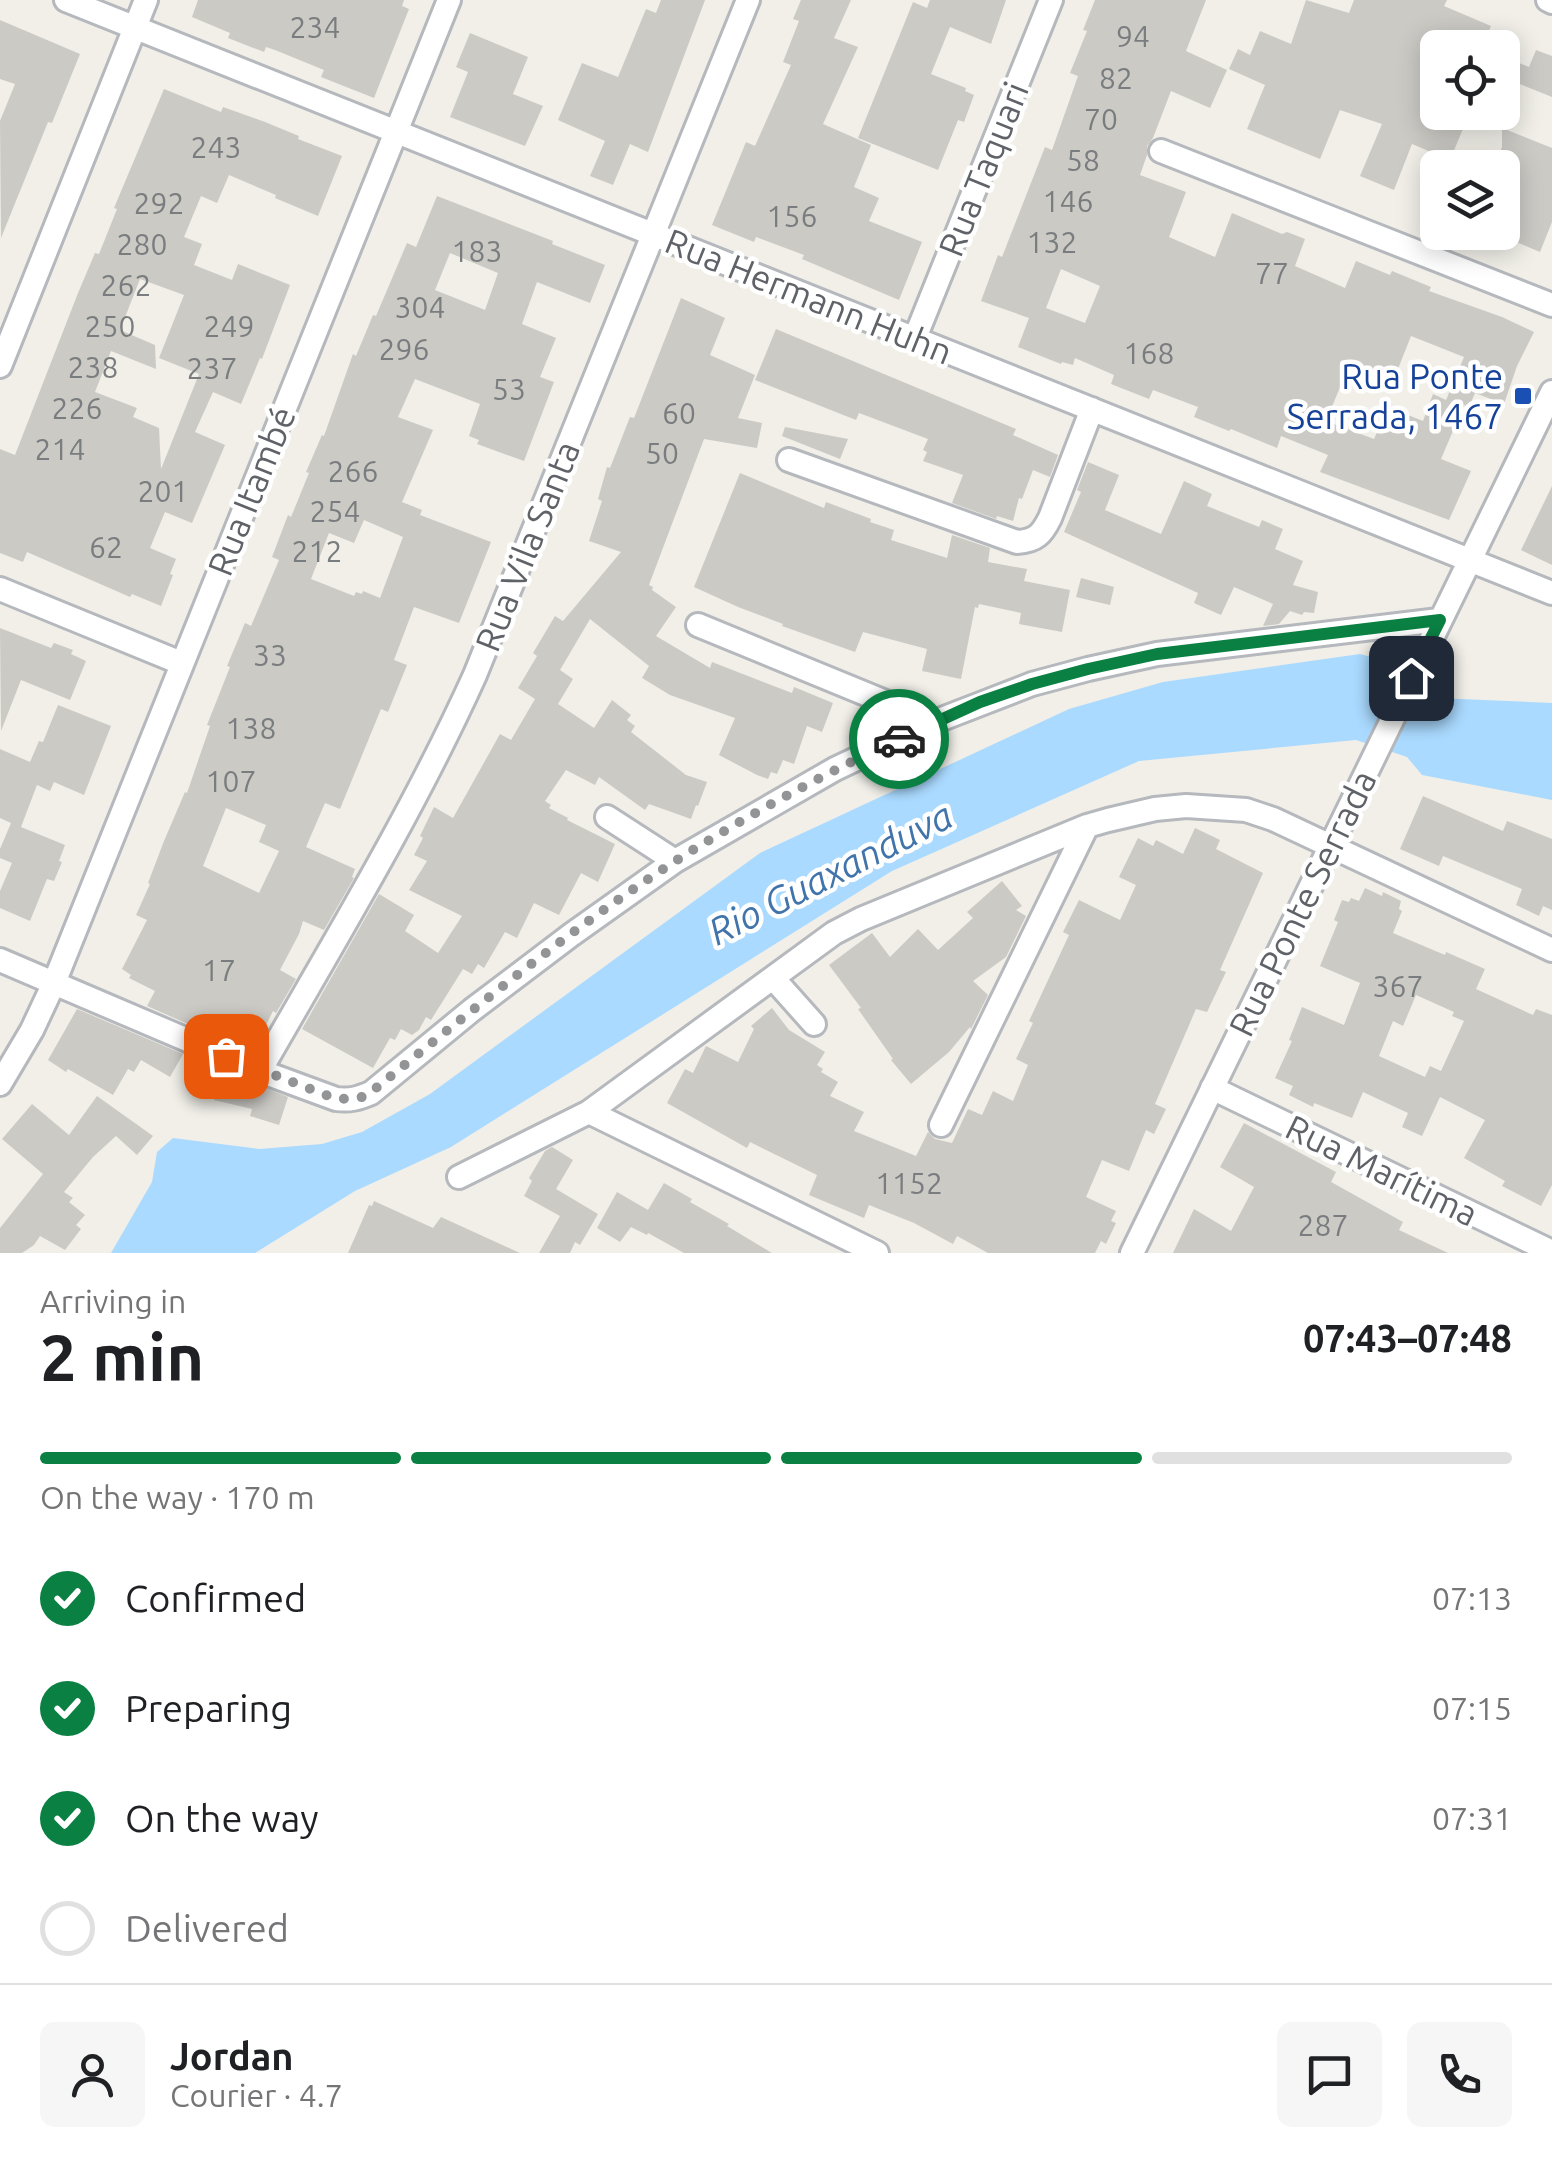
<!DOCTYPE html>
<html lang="en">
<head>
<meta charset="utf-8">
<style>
	:root { --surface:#fff; --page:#f6f6f6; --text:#202124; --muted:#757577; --line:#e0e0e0; --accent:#0b8043 }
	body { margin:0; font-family:Ubuntu,sans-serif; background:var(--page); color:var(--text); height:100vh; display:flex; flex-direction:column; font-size:38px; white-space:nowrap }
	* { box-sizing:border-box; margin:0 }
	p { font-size:32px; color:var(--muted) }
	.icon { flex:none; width:55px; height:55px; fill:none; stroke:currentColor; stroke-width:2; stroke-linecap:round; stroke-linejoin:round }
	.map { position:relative; height:1253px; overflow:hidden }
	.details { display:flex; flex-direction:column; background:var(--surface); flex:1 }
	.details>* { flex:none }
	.buttons { position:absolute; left:1420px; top:30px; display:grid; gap:20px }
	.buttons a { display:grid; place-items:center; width:100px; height:100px; border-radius:15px; background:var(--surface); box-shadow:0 5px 25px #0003; font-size:50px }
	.pin { position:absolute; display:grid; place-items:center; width:85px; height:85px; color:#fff; margin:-42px; border-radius:20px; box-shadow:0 5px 15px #0006 }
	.courier { position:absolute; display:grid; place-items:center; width:100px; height:100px; margin:-50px; border:8px solid #0b8043; border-radius:50%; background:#fff; color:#222; box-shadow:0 2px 12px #0007 }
	.summary em { font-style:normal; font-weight:700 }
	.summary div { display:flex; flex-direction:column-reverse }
	.summary { display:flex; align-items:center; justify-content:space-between; height:170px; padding:0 40px }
	h1 { font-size:65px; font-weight:700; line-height:75px }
	.bar { display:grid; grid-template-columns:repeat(4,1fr); gap:15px 10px; align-content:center; height:120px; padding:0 40px }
	.bar i { height:12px; border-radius:8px; background:var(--line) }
	.bar .active { background:var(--accent) }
	.bar p { grid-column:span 4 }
	.line { display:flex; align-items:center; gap:25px; padding:0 40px; border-top:2px solid var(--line) }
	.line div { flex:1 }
	.round { display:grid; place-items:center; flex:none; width:105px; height:105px; border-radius:15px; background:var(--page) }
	ol { padding:0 40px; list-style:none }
	li { display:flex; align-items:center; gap:30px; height:110px }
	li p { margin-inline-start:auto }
	li .icon { padding:10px; border-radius:50%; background:var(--accent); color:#fff; stroke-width:4 }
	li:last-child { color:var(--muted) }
	li i { width:55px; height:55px; border:5px solid var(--line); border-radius:50% }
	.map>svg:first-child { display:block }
	.water { fill:#aadaff }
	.building { fill:#cccac5; fill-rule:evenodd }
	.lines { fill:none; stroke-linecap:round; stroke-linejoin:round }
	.minor-casing { stroke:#b5b8bc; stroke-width:28 }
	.minor { stroke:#fff; stroke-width:22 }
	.done { stroke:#929495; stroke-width:10; stroke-dasharray:0 18 }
	.route { stroke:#0b8043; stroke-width:12 }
	.transit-dot { fill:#1a4fb4; stroke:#fff; stroke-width:4 }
	.labels { text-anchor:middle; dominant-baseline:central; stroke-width:9; stroke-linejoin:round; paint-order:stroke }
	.number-label { font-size:30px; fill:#7a7d7f }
	.street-label { font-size:35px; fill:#5f6368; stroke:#fff }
	.transit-label { font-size:35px; fill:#164399; stroke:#fff; text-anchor:end }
	.water-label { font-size:38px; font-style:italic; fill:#4174aa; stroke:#fff }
</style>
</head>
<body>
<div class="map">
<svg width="1552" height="1253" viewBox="0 0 1552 1253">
	<rect width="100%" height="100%" fill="#f1efe8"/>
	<!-- water -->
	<path class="water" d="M 1360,654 L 1375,658 L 1382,685 L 1437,698 L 1552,703 L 1552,800 L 1422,775 L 1407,757 L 1356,740 L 1139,761 L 892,871 L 451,1147 L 355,1191 L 255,1253 L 111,1253 L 152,1182 L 157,1152 L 173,1138 L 259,1149 L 322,1144 L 362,1132 L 430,1094 L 760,853 L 1069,709 L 1163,682 Z"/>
	<!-- building -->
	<path class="building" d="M 198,0 L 404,0 L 402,6 L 409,9 L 374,98 L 321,77 L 324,70 L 275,50 L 266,47 L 264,52 L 228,38 L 230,33 L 192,17 Z
		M 661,0 L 705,0 L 648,152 L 630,144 L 613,185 L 590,176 L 605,141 L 558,120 L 582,63 L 618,77 L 646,9 L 656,13 Z
		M 801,0 L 851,0 L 834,38 L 858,47 L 823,124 L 871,145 L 854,187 L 879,198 L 869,221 L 922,242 L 899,300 L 802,259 L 804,255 L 756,237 L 754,242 L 712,225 L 746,142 L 755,146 L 791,65 L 783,62 L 799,21 L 793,19 Z
		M 930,0 L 1006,0 L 991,44 L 950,27 L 931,74 L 966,88 L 965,91 L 974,95 L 964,122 L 958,120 L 938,170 L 858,138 L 913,2 L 927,8 Z
		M 1095,0 L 1206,0 L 1186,51 L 1227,70 L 1210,108 L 1171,91 L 1153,138 L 1147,146 L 1147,155 L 1140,175 L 1186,192 L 1169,237 L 1215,257 L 1232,213 L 1282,234 L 1287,232 L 1305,239 L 1295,266 L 1345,288 L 1356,261 L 1390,275 L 1392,271 L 1431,287 L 1429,291 L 1502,317 L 1534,332 L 1517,366 L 1504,404 L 1475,393 L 1469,407 L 1464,405 L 1441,459 L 1471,471 L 1449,520 L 1320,472 L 1328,455 L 1281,436 L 1277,448 L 1231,429 L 1229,431 L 1194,417 L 1198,407 L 1153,390 L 1149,399 L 1111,384 L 1114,375 L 1075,358 L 1073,365 L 1062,362 L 1061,364 L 1018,347 L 1029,318 L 981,301 L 998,255 L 1002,257 L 1045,147 L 1052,150 L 1078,76 L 1070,73 L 1087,31 L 1083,30 ZM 1061,269 L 1100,286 L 1085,323 L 1046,308 ZM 1411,336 L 1464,357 L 1446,400 L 1433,394 L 1423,421 L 1388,407 L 1374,439 L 1326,421 L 1343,380 L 1346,382 L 1352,368 L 1392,384 Z
		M 1306,0 L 1349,13 L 1354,0 L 1447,0 L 1444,6 L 1491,26 L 1482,48 L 1438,48 L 1438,113 L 1465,124 L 1450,160 L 1412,144 L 1394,190 L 1360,176 L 1382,124 L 1340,110 L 1320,159 L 1247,129 L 1265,85 L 1229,69 L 1238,49 L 1250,55 L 1260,31 L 1291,44 Z
		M 0,20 L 80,54 L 52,123 L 48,122 L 1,238 L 0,121 L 15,84 L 0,79 Z
		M 470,33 L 528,57 L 513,94 L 543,106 L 525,146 L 450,117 L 468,72 L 456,67 Z
		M 1536,50 L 1552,56 L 1552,97 L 1502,77 L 1502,56 L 1529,67 Z
		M 164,89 L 221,112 L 223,107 L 265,122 L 299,136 L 298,139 L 342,156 L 318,216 L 275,198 L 276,195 L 229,175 L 217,203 L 201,196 L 184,237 L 202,244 L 194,265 L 232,280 L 238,264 L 290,285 L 262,359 L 260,358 L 241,404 L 213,392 L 195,432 L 225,445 L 192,523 L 165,512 L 150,548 L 176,559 L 170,574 L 173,575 L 161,606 L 132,594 L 130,597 L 27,552 L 23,562 L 0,553 L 0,449 L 15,455 L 78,293 L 95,253 L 99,254 L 117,209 L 114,208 ZM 140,279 L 184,295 L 159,358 L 199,374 L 161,469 L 159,428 L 133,417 L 137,408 L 95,392 L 111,351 L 156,369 L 155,345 L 120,330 Z
		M 1502,128 L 1552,148 L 1552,222 L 1540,252 L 1502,236 L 1502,168 L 1494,168 L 1502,147 Z
		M 437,196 L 553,241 L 552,244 L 605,265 L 590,303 L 537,282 L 522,324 L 556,338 L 540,377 L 554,382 L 524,461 L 477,444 L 479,440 L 469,436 L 480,404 L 415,379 L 398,417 L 433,430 L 402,502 L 422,510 L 420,515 L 491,542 L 459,623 L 414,607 L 394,660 L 407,665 L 388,712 L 381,709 L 340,809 L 325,803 L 306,847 L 355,869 L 352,877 L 354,878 L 324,930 L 303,921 L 299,934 L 280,970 L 296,979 L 276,1013 L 273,1011 L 257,1043 L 216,1021 L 213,1026 L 202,1020 L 197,1028 L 147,1006 L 155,991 L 129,978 L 131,975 L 122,969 L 147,920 L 136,915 L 150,884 L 148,883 L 164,841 L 185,792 L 187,793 L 210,726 L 207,725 L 230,667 L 227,666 L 245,623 L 251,626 L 279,560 L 272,557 L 288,515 L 291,517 L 309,473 L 306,472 L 322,435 L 324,436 L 353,354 L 356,356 L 373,315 L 376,316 L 407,243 L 416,247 ZM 450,253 L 498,273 L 485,310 L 435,290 ZM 364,520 L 403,537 L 380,598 L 363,591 L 362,594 L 356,592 L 354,596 L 311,579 L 329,533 L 354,543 ZM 226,808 L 266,825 L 259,842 L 279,851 L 259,893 L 203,866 Z
		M 681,298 L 725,318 L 710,355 L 755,375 L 738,418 L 762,423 L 757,448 L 704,439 L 649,585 L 653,587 L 652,590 L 676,607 L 656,636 L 710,668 L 712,662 L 792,693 L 794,687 L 833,703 L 822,732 L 807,726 L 794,764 L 783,760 L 777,774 L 771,772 L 768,779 L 757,775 L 719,755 L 735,718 L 670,695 L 642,678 L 649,666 L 590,619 L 560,670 L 573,679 L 558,704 L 594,728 L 612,700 L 631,715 L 627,720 L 635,726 L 631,732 L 686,775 L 707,782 L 698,806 L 696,805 L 691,819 L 649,804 L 645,810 L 599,777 L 595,785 L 566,770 L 545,801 L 551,805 L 549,808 L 568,818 L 567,820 L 615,844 L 598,882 L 581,873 L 559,915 L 534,903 L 517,938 L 505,932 L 484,968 L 478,964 L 472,974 L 463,969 L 431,1020 L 426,1017 L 419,1030 L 412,1035 L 401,1029 L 395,1040 L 390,1038 L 373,1068 L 302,1029 L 379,894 L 414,915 L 405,931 L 438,953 L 462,916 L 409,890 L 427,861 L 414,855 L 423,838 L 420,836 L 434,807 L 453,818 L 500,734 L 511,740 L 535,699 L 518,688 L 537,656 L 533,653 L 555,616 L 563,621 L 621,552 L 589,541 L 602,501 L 598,499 L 607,467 L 610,468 L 630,417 L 634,418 Z
		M 776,329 L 1016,429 L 1013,435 L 1058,455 L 1050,477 L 1033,470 L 1022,499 L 1019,498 L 1013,521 L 997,516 L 996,519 L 952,503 L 963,475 L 923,461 L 927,452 L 923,450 L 928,439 L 859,413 L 856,420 L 755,380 Z
		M 785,427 L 848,439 L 840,459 L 782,436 Z
		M 1088,462 L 1119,475 L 1105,510 L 1161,534 L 1184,481 L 1212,494 L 1207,506 L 1259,527 L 1262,520 L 1283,529 L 1275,549 L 1303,561 L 1293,585 L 1318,592 L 1314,613 L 1304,612 L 1302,615 L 1290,611 L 1279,624 L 1263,626 L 1273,604 L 1234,587 L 1221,615 L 1194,603 L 1198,593 L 1064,532 L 1081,492 L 1077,490 Z
		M 740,473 L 824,508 L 826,502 L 871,519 L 870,522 L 894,530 L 891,540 L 947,558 L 952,535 L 990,548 L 988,562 L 1027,569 L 1024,581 L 1070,590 L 1062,632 L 1019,624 L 1021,613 L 979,604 L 978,608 L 975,607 L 961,679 L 922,671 L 927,649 L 863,632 L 855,652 L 782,626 L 783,624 L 738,607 L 694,587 Z
		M 1552,486 L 1552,565 L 1521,550 Z
		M 1081,578 L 1114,587 L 1110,605 L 1076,597 Z
		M 0,628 L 51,648 L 54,643 L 73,650 L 71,654 L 86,661 L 70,700 L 21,680 L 1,731 Z
		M 58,705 L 111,726 L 84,795 L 54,782 L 50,791 L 37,785 L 21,827 L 65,845 L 59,861 L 62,862 L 54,881 L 47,879 L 30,921 L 0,908 L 0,891 L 12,863 L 0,858 L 0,849 L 11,823 L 0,818 L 0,749 L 30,762 L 39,741 L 43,742 Z
		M 1423,796 L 1503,831 L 1507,821 L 1552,839 L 1552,910 L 1543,906 L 1539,916 L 1516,905 L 1522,889 L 1443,856 L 1439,866 L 1400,849 Z
		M 1195,828 L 1220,840 L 1216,849 L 1263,873 L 1220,970 L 1226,972 L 1207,1012 L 1196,1009 L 1155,1104 L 1166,1109 L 1154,1134 L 1146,1130 L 1129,1171 L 1102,1160 L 1086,1197 L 1116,1211 L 1111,1221 L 1116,1223 L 1106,1244 L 1101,1241 L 1095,1253 L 988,1253 L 957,1236 L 953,1244 L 914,1223 L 869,1205 L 864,1218 L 809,1195 L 817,1175 L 750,1142 L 747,1148 L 667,1103 L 685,1069 L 693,1073 L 706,1046 L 738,1062 L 754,1029 L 751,1026 L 772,1008 L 789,1030 L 825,1052 L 817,1065 L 823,1069 L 821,1072 L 838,1082 L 830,1096 L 864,1112 L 854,1131 L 916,1156 L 928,1132 L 935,1139 L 952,1143 L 968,1109 L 982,1115 L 993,1091 L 1013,1101 L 1028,1065 L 1016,1059 L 1033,1023 L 1029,1021 L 1069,935 L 1063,932 L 1079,900 L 1120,920 L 1136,885 L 1119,877 L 1138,838 L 1153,846 L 1156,840 L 1183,854 Z
		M 1002,881 L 1022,906 L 1016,910 L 1026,916 L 1006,957 L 973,981 L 988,995 L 971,1029 L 970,1027 L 949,1052 L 911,1084 L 891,1060 L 893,1059 L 858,1009 L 861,1008 L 829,965 L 872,933 L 890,957 L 918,929 L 938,950 L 973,918 L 967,912 Z
		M 1365,888 L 1382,896 L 1383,892 L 1401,901 L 1399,909 L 1402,911 L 1393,933 L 1445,955 L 1446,952 L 1485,969 L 1476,989 L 1533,1015 L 1536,1009 L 1552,1015 L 1552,1185 L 1541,1206 L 1502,1186 L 1505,1181 L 1464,1158 L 1485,1120 L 1440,1097 L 1422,1136 L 1402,1127 L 1408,1113 L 1363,1092 L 1352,1118 L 1314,1103 L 1313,1107 L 1289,1095 L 1293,1086 L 1275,1078 L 1292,1041 L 1289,1040 L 1302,1007 L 1344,1025 L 1360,983 L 1320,966 L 1338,922 L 1334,920 L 1342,900 L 1349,902 L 1351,898 L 1359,901 ZM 1416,995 L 1454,1012 L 1452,1016 L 1464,1021 L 1441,1071 L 1430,1066 L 1425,1077 L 1379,1056 L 1393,1021 L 1403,1026 Z
		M 77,1009 L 183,1054 L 170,1077 L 141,1060 L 134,1072 L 128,1069 L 113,1095 L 68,1069 L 66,1072 L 48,1060 Z
		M 223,1071 L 288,1097 L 279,1125 L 250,1116 L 252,1109 L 214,1100 Z
		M 97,1096 L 153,1136 L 137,1155 L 116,1136 L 93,1157 L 64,1192 L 73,1198 L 69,1202 L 85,1215 L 76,1225 L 81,1229 L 65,1250 L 40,1236 L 34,1245 L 22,1253 L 0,1253 L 0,1228 L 43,1174 L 2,1139 L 32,1104 L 69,1135 Z
		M 1244,1123 L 1336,1172 L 1331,1182 L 1333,1183 L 1403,1222 L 1399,1230 L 1448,1253 L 1173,1253 L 1194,1209 L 1231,1231 L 1254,1187 L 1220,1167 Z
		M 552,1147 L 573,1160 L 556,1189 L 598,1214 L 580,1245 L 575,1242 L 570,1253 L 539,1253 L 560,1216 L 524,1196 L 532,1181 L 529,1178 L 545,1151 Z
		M 664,1183 L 692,1199 L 690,1202 L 729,1224 L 727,1226 L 772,1253 L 684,1253 L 648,1233 L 647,1235 L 631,1227 L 620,1242 L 597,1228 L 617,1192 L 648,1210 Z
		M 374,1201 L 433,1228 L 441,1217 L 520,1253 L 348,1253 L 369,1205 L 372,1206 Z"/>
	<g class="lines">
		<defs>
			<path id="minor" d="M 66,0 L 1552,593
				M 1548,0 L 1552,2
				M 1161,151 L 1552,305
				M 915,338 L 1051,0
				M 0,366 L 146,0
				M 789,460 L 1017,542 C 1036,541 1042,534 1050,518 L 1092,409
				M 0,589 L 181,663
				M 698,625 L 934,722
				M 607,817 L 675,861
				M 0,960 L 260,1071 L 336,1099 C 350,1101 359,1098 371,1093 L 472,1010 L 571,935 L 675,861 L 835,769 L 934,722 L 1032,684 L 1088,669 L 1157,654 L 1439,620
				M 773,978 L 814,1024
				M 260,1071 C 335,940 413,812 475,675 L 748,0
				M 0,1084 L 32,1030 L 54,983 L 449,0
				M 1212,1088 L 1552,1252
				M 589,1112 L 877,1253
				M 941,1125 L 1087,826
				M 459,1177 L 589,1112 L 834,933 L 861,919 L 1087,826 L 1108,820 L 1155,809 L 1186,806 L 1246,810 L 1273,819 L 1552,950
				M 1132,1253 L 1552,392"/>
		</defs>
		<!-- minor casing -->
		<use href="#minor" class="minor-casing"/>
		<!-- minor -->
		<use href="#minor" class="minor"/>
	</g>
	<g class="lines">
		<!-- done -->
		<path class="done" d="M 226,1056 L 336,1099 L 360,1098 L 371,1092 C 469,1013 570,929 677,860 C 748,815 822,775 899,739"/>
		<!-- route -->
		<path class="route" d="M 899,739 L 980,702 L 1032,684 L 1088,669 L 1157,654 L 1440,620 L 1411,678"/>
	</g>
	<!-- markers -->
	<rect class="transit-dot" x="1513" y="386" width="20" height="20" rx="5"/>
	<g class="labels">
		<!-- number labels -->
		<g class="number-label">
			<text x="315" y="27">234</text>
			<text x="1133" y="36">94</text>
			<text x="1116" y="78">82</text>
			<text x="1101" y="119">70</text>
			<text x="216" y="147">243</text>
			<text x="1083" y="160">58</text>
			<text x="1068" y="201">146</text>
			<text x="159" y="203">292</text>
			<text x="792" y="216">156</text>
			<text x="1052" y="242">132</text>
			<text x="142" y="244">280</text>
			<text x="477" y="251">183</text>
			<text x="1272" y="273">77</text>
			<text x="126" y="285">262</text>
			<text x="420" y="307">304</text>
			<text x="110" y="326">250</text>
			<text x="229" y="326">249</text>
			<text x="404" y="349">296</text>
			<text x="1149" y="353">168</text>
			<text x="93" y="367">238</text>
			<text x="212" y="368">237</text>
			<text x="509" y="389">53</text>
			<text x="77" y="408">226</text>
			<text x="679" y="413">60</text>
			<text x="60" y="449">214</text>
			<text x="662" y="453">50</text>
			<text x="353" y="471">266</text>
			<text x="163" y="491">201</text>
			<text x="335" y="511">254</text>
			<text x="106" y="547">62</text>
			<text x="317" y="551">212</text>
			<text x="270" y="655">33</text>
			<text x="251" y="728">138</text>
			<text x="231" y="781">107</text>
			<text x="219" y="970">17</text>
			<text x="1398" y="986">367</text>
			<text x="909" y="1183">1152</text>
			<text x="1323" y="1225">287</text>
		</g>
		<!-- street labels -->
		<g class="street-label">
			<text transform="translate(983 169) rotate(-68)">Rua Taquari</text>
			<text transform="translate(809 296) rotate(22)">Rua Hermann Huhn</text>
			<text transform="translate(251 491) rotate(-68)">Rua Itambé</text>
			<text transform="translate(527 546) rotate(-68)">Rua Vila Santa</text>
			<text transform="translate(1302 903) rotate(-64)">Rua Ponte Serrada</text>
			<text transform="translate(1382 1170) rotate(26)">Rua Marítima</text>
		</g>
		<!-- transit labels -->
		<g class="transit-label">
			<text x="1503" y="376">Rua Ponte<tspan x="1503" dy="40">Serrada, 1467</tspan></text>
		</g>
		<!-- water labels -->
		<g class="water-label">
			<text transform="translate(830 873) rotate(-27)">Rio Guaxanduva</text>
		</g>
	</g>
</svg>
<div class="buttons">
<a><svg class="icon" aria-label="locate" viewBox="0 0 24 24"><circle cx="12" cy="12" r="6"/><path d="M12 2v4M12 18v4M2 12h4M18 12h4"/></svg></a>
<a><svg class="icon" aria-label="layers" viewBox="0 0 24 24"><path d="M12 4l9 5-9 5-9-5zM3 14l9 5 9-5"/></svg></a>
</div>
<div class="pin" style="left:226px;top:1056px;background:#ea580c"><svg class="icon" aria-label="bag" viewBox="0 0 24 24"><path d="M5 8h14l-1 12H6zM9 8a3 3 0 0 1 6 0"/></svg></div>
<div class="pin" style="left:1411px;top:678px;background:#1f2937"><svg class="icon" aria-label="home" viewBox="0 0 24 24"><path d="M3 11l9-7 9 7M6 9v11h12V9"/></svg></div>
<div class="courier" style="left:899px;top:739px"><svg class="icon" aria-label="car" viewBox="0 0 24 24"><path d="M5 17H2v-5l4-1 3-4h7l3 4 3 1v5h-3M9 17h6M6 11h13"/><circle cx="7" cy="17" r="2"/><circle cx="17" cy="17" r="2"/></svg></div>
</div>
<section class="details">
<div class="summary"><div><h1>2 min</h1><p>Arriving in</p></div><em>07:43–07:48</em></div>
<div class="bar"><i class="active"></i><i class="active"></i><i class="active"></i><i></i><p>On the way · 170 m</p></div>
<ol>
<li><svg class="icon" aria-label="check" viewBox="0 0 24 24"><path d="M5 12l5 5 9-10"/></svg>Confirmed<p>07:13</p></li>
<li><svg class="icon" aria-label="check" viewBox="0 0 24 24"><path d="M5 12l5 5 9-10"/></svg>Preparing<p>07:15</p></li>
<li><svg class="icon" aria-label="check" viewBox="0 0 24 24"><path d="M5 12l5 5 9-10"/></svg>On the way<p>07:31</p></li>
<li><i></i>Delivered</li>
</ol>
<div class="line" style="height:180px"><a class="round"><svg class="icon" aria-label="person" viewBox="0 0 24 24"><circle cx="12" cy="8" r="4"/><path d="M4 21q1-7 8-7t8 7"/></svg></a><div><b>Jordan</b><p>Courier · 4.7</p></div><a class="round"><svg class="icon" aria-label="chat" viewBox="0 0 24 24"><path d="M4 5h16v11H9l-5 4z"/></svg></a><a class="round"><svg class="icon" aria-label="phone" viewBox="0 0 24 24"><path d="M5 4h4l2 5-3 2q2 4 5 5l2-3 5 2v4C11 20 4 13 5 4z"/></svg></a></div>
</section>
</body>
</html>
